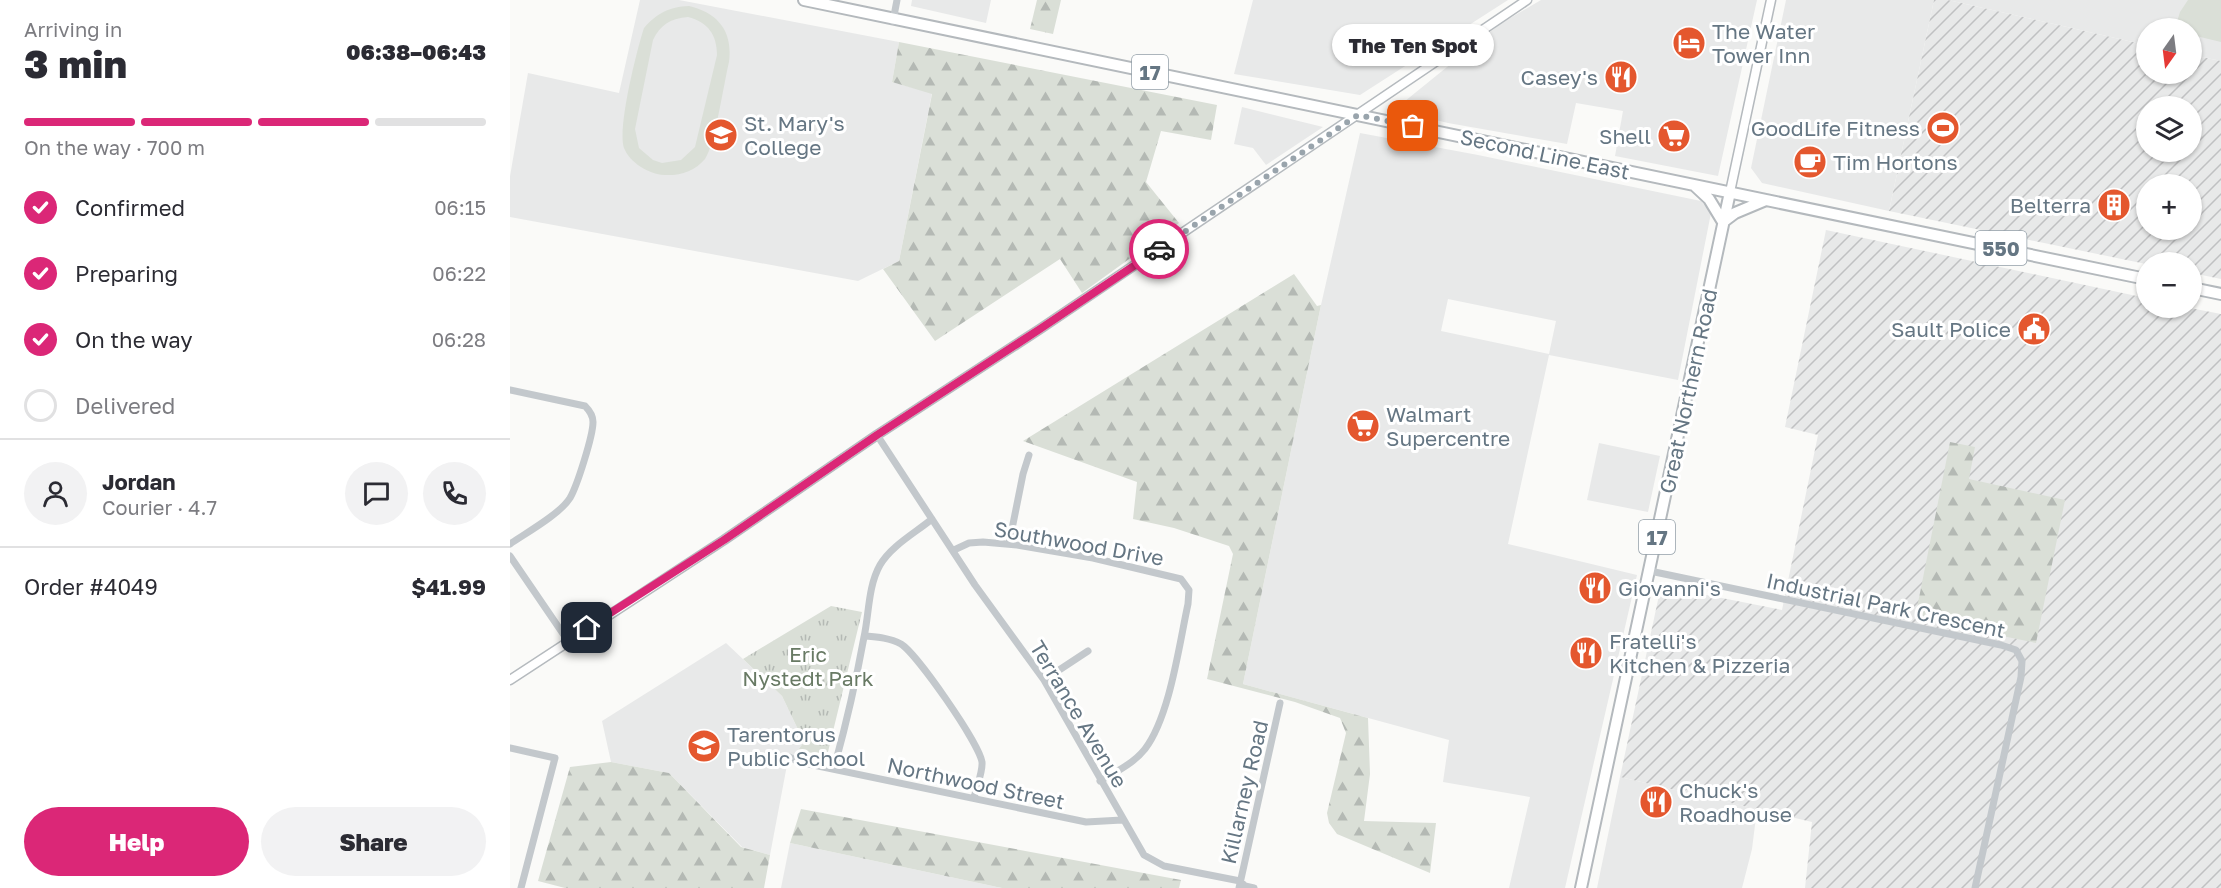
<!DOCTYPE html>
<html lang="en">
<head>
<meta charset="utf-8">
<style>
	:root { --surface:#fff; --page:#f2f2f3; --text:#2b2b33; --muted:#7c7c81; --line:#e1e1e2; --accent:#db2777 }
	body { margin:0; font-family:"Golos Text",sans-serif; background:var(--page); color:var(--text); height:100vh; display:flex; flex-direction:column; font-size:22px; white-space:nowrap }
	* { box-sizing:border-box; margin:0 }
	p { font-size:20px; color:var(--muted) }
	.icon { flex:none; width:33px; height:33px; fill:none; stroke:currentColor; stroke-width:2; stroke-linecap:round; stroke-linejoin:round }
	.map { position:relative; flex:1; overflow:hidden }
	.side { display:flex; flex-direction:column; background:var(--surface); width:510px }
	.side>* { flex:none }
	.needle { width:39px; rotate:194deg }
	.buttons { position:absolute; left:1626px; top:18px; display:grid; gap:12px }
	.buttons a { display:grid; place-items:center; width:66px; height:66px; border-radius:50%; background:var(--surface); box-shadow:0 2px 4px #0004; font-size:30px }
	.pin { position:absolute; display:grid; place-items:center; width:51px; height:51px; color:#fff; margin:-26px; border-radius:12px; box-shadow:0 3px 9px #0006 }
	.courier { position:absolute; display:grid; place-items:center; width:60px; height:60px; margin:-30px; border:4px solid #db2777; border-radius:50%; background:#fff; color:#222; box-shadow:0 2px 8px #0007 }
	.bubble { position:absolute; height:42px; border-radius:21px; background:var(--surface); box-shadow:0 2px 4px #0004; font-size:20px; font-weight:800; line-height:42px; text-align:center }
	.summary em { font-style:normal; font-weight:800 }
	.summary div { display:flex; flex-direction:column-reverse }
	.summary { display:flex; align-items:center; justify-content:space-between; height:102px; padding:0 24px }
	h1 { font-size:39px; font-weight:800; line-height:45px }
	.bar { display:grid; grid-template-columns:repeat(4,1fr); gap:9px 6px; align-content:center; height:72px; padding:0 24px }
	.bar i { height:8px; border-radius:4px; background:var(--line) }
	.bar .on { background:var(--accent) }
	.bar p { grid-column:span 4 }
	.line { display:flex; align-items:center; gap:15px; padding:0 24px; border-top:2px solid var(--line) }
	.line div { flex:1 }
	.round { display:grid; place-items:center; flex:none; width:63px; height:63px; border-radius:32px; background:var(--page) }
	ol { padding:0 24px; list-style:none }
	li { display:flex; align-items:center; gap:18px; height:66px }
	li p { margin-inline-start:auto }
	li .icon { padding:6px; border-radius:50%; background:var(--accent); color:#fff; stroke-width:4 }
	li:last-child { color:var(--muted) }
	li i { width:33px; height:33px; border:3px solid var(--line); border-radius:50% }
	.primary-button { display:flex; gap:12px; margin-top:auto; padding:12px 24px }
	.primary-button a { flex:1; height:69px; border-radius:36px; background:var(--accent); color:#fff; font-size:24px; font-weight:800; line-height:69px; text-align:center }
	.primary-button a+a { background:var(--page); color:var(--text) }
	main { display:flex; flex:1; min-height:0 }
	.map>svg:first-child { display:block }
	.built { fill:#e8e9e9; fill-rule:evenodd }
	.industrial { fill:url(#industrial-furrows); fill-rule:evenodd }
	.grass { fill:#dadfd7; fill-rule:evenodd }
	.forest { fill:url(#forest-firs) }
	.park { fill:url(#park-tufts) }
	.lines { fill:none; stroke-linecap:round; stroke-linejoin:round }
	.major-casing { stroke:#b5babe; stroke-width:11 }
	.highway-casing { stroke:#b4b9bd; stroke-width:14 }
	.minor { stroke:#c3c8cc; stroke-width:7 }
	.major { stroke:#fff; stroke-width:8 }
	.highway { stroke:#fff; stroke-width:10 }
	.done { stroke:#99a4ac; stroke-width:6; stroke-dasharray:0 10.8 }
	.route { stroke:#db2777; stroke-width:8 }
	.labels { text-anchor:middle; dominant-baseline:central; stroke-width:6; stroke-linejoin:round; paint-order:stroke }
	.shield { fill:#fff; stroke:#939fa8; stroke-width:1.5 }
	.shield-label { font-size:20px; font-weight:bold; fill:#657683 }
	.poi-label { font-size:21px; fill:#657683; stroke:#fff; text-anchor:start }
	.street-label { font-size:21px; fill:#657683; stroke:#fff }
	.park-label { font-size:21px; fill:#687a64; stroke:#fff }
</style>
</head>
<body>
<main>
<section class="side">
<div class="summary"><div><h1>3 min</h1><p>Arriving in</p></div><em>06:38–06:43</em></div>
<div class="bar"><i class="on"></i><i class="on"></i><i class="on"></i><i></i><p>On the way · 700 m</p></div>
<ol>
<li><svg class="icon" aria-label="check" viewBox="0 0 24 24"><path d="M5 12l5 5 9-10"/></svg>Confirmed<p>06:15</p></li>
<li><svg class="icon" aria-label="check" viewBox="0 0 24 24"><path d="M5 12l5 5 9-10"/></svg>Preparing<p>06:22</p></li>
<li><svg class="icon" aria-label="check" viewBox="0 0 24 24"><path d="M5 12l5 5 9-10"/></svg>On the way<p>06:28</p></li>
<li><i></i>Delivered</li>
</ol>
<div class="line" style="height:108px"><a class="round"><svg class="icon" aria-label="person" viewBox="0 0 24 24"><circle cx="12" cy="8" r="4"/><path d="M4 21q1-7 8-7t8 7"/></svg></a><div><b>Jordan</b><p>Courier · 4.7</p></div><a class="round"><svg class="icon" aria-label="chat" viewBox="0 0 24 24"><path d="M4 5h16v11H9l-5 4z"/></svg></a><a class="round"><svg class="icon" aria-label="phone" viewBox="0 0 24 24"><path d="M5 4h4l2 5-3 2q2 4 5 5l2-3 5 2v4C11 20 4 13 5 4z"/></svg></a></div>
<div class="line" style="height:78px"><div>Order #4049</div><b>$41.99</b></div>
<div class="primary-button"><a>Help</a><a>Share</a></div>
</section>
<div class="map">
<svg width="1711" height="888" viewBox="0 0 1711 888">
	<defs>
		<pattern id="industrial-furrows" width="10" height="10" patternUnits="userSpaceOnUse" patternTransform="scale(1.5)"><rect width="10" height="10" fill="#e8e9e9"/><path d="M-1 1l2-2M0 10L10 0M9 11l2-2" fill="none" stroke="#c0c1c2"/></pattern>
		<pattern id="forest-firs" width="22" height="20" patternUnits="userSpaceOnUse" patternTransform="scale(1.5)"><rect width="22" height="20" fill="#dadfd7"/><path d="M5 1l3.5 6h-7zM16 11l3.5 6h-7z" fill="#b4b9b4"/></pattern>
		<pattern id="park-tufts" width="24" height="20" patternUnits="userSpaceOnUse" patternTransform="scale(1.5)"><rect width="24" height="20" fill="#dadfd7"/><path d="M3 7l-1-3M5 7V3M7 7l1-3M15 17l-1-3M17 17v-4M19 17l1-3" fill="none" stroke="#b4b9b4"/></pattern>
	</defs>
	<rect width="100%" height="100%" fill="#fafaf8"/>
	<!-- built -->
	<path class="built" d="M 130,0 L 169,0 L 389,42 L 382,82 L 422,93 L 389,261 L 348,281 L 0,217 L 0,176 L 18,73 L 109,93 Z
		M 402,0 L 481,0 L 476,23 L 401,6 Z
		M 743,0 L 998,0 L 850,95 L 724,74 Z
		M 1031,0 L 1247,0 L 1208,176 L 1105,156 L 1113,111 L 1066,103 L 1057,144 L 938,123 L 884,110 L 990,24 Z
		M 1276,0 L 1424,0 L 1379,211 L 1252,183 L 1241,168 Z
		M 1438,0 L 1711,0 L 1711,61 L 1682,55 L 1682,28 L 1636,28 L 1636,45 Z
		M 732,107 L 813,127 L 756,165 L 743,148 L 724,144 Z
		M 850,133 L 968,155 L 1191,201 L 1201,213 L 1168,380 L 1039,355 L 998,544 L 1127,575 L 1055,888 L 999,888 L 1020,797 L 933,782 L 939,740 L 733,684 L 811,305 ZM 938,299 L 1046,321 L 1039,354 L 931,331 Z
		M 1089,443 L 1150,456 L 1138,512 L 1077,500 Z
		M 216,643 L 272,696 L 294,742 L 277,765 L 260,855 L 232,847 L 159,773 L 101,762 L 92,721 Z
		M 1110,777 L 1247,809 L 1242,849 L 1232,888 L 1087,888 Z
		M 280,843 L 492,888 L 271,888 Z"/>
	<!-- industrial -->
	<path class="industrial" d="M 1424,0 L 1438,0 L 1636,45 L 1636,74 L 1682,74 L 1682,55 L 1711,61 L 1711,279 L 1682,273 L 1682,262 L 1636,264 L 1379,211 ZM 1636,106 L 1682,106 L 1682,152 L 1636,152 ZM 1636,184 L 1682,184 L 1682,230 L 1636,230 Z
		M 1316,230 L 1636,298 L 1636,308 L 1680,308 L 1711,314 L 1711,888 L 1295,888 L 1302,822 L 1110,777 L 1151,586 L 1272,610 L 1308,435 L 1275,427 Z"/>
	<!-- grass -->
	<path class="grass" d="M 1678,0 L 1711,0 L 1711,42 L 1682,35 L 1682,28 L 1665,28 L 1670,12 Z
		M 179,6 C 208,13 223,31 219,62 C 214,82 205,145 195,159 C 185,171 170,176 154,175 C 139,174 120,163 114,148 C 107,129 127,49 134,28 C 147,13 159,7 179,6 ZM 178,17 C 198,22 207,35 207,55 L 185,147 L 171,160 L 152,163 L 143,160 L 129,148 L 125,129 L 143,40 C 150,25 161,18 178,17 Z"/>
	<!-- forest -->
	<path class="forest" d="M 527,0 L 551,0 L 543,34 L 520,29 Z
		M 389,42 L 707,105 L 701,140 L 651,131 L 636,182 L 669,223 L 572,293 L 550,259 L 425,341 L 373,269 L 389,261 L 422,94 L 382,82 Z
		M 784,274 L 807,306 L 811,305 L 733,684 L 858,718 L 860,774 L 854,821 L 926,823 L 920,873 L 827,834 L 819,823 L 817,813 L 836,733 L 830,718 L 785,702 L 697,679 L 723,554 L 719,546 L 664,528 L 623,519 L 627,482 L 513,441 Z
		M 1440,442 L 1465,447 L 1459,479 L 1555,500 L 1526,643 L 1405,618 Z
		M 101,762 L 159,773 L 231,847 L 260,855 L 254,888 L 55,888 L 28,881 L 60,767 Z
		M 291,809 L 671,880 L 669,888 L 492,888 L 280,843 Z"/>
	<!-- park -->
	<path class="park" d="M 321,606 L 352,612 L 317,756 L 288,750 L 294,742 L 272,696 L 233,659 Z"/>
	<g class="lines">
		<defs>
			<path id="major" d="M 1220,192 L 1261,0
				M 0,680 L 214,540 L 367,435 L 530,329 L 1017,0"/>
			<path id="highway" d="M 294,0 L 1636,279
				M 1184,185 L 1199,199 L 1213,222
				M 1213,222 L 1225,213 L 1256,200
				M 1682,288 L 1711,294
				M 1071,888 L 1220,192"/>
		</defs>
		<!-- major casing -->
		<use href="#major" class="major-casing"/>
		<!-- highway casing -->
		<use href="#highway" class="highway-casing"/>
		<!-- minor -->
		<path class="minor" d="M 383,21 L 387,0
			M 0,390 L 75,406 C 79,410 83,415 83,422 C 83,436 67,486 60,498 C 50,514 16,533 0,544
			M 367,435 L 465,585 L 534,680 L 634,855 L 654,866 L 730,881 L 735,886 L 744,888
			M 499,544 L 513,474 L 519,455
			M 444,550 L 459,543 L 473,542 L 507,545 L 583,558 L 671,579 L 679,590 L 678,604 C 669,645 660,716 635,749 C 624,763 606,772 590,781
			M 0,556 L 58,641
			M 1140,571 L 1491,645 L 1506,650 L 1512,661 L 1511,677 L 1465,888
			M 355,636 C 367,637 380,638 391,644 C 407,654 469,743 472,762 C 473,772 466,788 464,798
			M 534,680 L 578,651
			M 0,748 L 45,758 L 11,888
			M 279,757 L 289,762 L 576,822 L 612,820
			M 324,768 C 336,725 346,681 354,637 C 359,615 358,586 370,565 C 381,546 405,533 422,519
			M 729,888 L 770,703"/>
		<!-- major -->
		<use href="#major" class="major"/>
		<!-- highway -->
		<use href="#highway" class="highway"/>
	</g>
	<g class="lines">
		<!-- done -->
		<path class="done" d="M 649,249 L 848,115 L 903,126"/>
		<!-- route -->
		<path class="route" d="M 77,628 L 214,540 L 367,435 L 530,329 L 649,249"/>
	</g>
	<!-- icons -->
	<defs>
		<symbol id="hotel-disc" viewBox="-11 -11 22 22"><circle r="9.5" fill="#e4572e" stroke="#fff"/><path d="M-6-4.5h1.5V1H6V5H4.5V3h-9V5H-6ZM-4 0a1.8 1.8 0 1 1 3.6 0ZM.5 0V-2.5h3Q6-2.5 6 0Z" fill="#fff"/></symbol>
		<symbol id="restaurant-disc" viewBox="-11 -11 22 22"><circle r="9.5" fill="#e4572e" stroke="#fff"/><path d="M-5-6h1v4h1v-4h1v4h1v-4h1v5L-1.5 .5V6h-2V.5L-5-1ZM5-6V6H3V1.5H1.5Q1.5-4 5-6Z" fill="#fff"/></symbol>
		<symbol id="stadium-disc" viewBox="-11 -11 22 22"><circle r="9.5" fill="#e4572e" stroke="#fff"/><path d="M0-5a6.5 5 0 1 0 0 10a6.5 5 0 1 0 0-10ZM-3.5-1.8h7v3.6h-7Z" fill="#fff"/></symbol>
		<symbol id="school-disc" viewBox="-11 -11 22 22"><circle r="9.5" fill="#e4572e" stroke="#fff"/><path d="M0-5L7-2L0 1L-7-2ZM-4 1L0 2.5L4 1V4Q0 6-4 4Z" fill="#fff"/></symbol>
		<symbol id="supermarket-disc" viewBox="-11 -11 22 22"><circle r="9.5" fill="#e4572e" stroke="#fff"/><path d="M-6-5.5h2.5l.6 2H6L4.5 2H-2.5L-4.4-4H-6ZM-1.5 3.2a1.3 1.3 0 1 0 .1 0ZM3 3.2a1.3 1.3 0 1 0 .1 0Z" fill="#fff"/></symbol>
		<symbol id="cafe-disc" viewBox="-11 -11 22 22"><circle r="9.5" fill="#e4572e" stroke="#fff"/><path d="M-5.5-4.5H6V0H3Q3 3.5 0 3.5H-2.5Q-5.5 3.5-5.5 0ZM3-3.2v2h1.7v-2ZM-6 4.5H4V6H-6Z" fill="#fff"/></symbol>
		<symbol id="building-disc" viewBox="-11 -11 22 22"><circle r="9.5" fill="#e4572e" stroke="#fff"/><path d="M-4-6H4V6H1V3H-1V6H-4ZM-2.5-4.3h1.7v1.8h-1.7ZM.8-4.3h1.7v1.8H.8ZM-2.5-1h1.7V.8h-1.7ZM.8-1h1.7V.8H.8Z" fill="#fff"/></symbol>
		<symbol id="civic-disc" viewBox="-11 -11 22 22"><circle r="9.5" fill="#e4572e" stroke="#fff"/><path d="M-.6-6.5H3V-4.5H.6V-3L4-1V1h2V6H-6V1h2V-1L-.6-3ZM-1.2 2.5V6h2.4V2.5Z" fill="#fff"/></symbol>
	</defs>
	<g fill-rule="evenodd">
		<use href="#hotel-disc" x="1160" y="24" width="38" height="38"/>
		<use href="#restaurant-disc" x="1092" y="58" width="38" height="38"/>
		<use href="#stadium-disc" x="1414" y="109" width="38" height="38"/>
		<use href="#school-disc" x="192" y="116" width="38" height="38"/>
		<use href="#supermarket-disc" x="1145" y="117" width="38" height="38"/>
		<use href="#cafe-disc" x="1281" y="143" width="38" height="38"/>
		<use href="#building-disc" x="1585" y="186" width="38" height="38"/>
		<use href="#civic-disc" x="1505" y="310" width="38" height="38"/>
		<use href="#supermarket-disc" x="834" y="407" width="38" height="38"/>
		<use href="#restaurant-disc" x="1066" y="569" width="38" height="38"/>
		<use href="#restaurant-disc" x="1057" y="634" width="38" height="38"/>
		<use href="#school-disc" x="175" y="727" width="38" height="38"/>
		<use href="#restaurant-disc" x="1127" y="783" width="38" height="38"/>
	</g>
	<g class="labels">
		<!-- shield labels -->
		<g class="shield">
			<rect x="622" y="55" width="36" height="34" rx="4.5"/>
			<rect x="1465.5" y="231" width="51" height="34" rx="4.5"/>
			<rect x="1129" y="520" width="36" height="34" rx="4.5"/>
		</g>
		<g class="shield-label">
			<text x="640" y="72">17</text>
			<text x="1491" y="248">550</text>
			<text x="1147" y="537">17</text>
		</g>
		<!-- poi labels -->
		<g class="poi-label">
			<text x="1202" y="31">The Water<tspan x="1202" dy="24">Tower Inn</tspan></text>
			<text x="1088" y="77" text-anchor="end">Casey's</text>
			<text x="234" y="123">St. Mary's<tspan x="234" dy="24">College</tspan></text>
			<text x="1410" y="128" text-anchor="end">GoodLife Fitness</text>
			<text x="1141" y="136" text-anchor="end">Shell</text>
			<text x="1323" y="162">Tim Hortons</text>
			<text x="1581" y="205" text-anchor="end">Belterra</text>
			<text x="1501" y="329" text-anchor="end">Sault Police</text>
			<text x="876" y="414">Walmart<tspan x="876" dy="24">Supercentre</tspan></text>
			<text x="1108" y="588">Giovanni's</text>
			<text x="1099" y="641">Fratelli's<tspan x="1099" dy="24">Kitchen &amp; Pizzeria</tspan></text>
			<text x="217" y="734">Tarentorus<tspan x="217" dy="24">Public School</tspan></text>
			<text x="1169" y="790">Chuck's<tspan x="1169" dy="24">Roadhouse</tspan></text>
		</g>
		<!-- street labels -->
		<g class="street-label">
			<text transform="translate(1035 154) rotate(12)">Second Line East</text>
			<text transform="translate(1178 391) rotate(-78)">Great Northern Road</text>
			<text transform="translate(569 543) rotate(10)">Southwood Drive</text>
			<text transform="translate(1376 605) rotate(12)">Industrial Park Crescent</text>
			<text transform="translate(569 714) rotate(59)">Terrance Avenue</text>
			<text transform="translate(466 783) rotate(12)">Northwood Street</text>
			<text transform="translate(734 792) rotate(-77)">Killarney Road</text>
		</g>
		<!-- park labels -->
		<g class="park-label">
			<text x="298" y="654">Eric<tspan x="298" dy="24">Nystedt Park</tspan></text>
		</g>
	</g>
</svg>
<div class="buttons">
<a><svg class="needle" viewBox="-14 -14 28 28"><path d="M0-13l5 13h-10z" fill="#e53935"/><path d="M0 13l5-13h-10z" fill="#7c7c81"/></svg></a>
<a><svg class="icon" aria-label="layers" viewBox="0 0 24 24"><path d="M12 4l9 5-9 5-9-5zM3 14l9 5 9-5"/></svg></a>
<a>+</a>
<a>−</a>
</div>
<div class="pin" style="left:903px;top:126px;background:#ea580c"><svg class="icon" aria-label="bag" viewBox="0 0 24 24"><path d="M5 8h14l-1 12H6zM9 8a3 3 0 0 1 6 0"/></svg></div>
<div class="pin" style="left:77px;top:628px;background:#1f2937"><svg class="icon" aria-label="home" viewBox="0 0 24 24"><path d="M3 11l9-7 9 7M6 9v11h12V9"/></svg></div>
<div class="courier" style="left:649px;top:249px"><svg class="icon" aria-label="car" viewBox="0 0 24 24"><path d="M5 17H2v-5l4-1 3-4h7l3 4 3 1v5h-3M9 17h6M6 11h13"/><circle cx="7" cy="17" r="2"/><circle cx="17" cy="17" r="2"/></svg></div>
<div class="bubble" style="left:822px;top:24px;width:162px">The Ten Spot</div>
</div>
</main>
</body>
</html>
